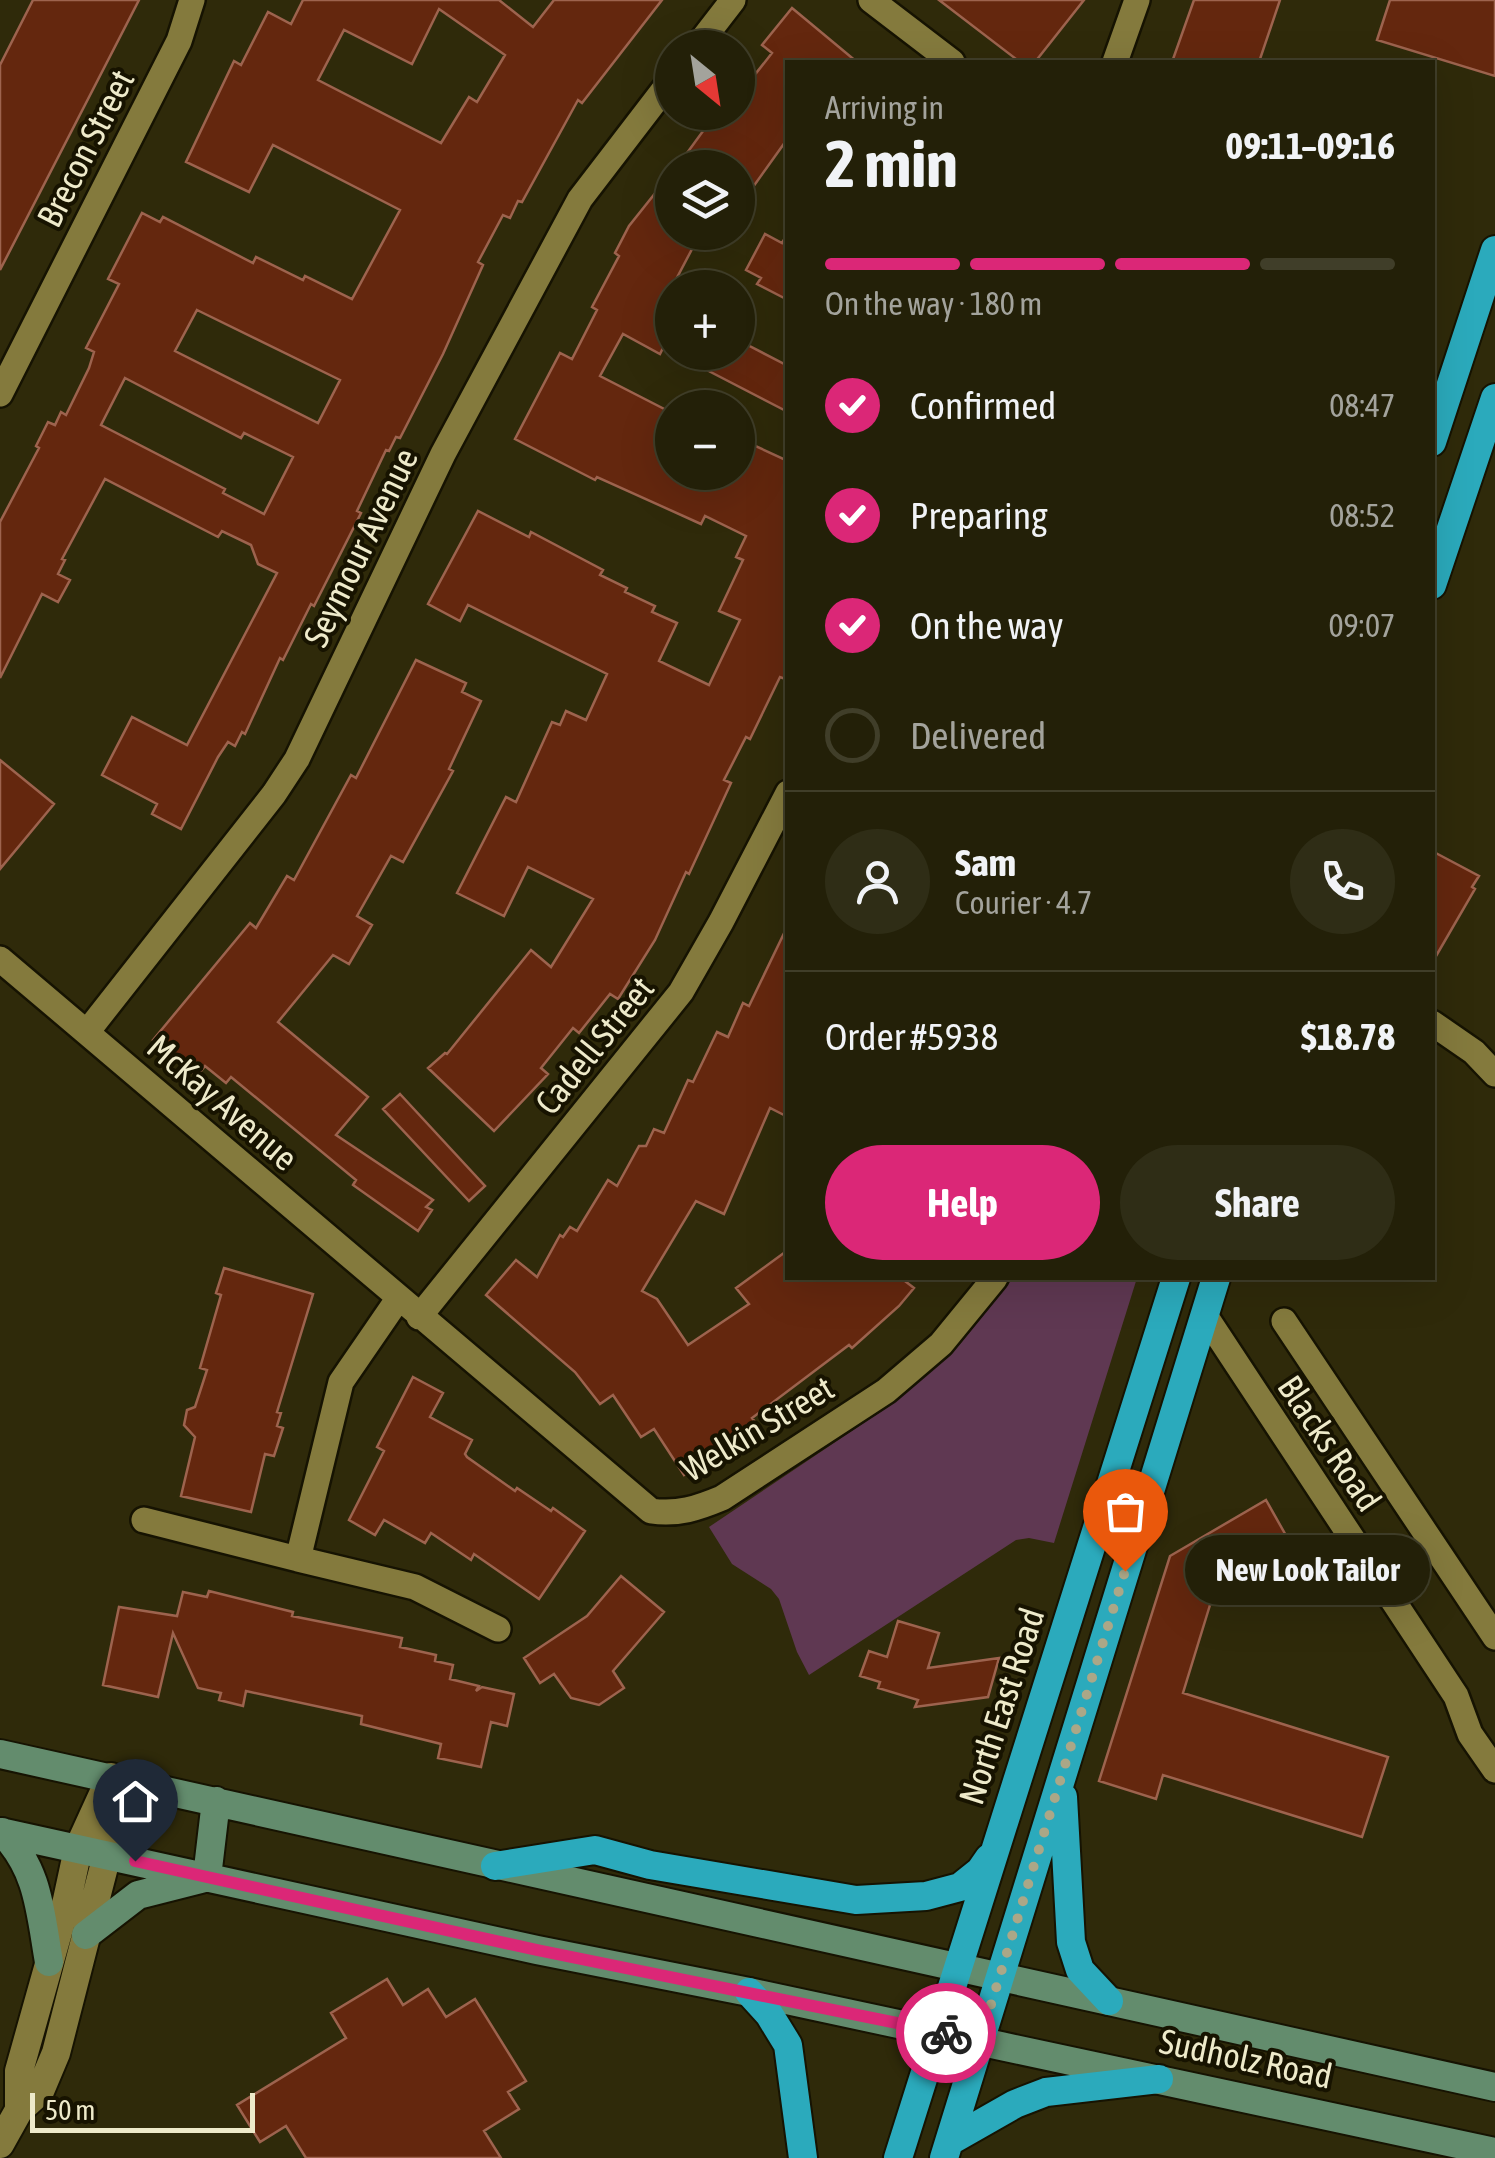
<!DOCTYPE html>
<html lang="en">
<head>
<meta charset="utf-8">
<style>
	:root { --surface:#232008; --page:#2f2d16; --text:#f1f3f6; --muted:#a3a39c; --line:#403e29; --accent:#db2777 }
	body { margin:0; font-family:"Asap Condensed",sans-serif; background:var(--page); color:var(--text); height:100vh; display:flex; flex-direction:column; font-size:38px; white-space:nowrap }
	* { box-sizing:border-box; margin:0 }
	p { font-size:32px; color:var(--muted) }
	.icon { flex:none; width:55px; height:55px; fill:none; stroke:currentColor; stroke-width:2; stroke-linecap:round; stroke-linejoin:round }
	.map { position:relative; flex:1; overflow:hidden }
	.panel { position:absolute; left:785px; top:60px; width:650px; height:1220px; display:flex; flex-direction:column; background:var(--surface); border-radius:0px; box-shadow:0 10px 40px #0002,0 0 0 2px var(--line) }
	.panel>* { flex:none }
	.needle { width:65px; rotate:150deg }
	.fabs { position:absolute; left:655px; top:30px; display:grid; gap:20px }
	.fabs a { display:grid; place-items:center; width:100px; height:100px; border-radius:50%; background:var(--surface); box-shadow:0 10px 40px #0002,0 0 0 2px var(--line); font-size:50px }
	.scale { position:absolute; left:30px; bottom:25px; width:225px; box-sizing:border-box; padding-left:10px; border:5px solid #eeeaca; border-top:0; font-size:28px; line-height:35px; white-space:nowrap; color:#eeeaca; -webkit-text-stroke:8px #171300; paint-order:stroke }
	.pin { position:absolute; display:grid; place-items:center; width:85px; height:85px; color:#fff; margin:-102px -42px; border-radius:50% 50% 50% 0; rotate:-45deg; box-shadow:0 0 10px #0007 }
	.pin .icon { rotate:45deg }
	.courier { position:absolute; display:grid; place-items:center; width:100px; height:100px; margin:-50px; border:8px solid #db2777; border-radius:50%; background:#fff; color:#222; box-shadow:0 2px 12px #0007 }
	.bubble { position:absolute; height:70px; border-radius:35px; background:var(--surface); box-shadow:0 10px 40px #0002,0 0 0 2px var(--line); font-size:32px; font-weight:700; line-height:70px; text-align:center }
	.head em { font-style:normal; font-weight:700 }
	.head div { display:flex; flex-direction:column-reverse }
	.head { display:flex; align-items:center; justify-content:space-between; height:170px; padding:0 40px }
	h1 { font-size:65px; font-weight:700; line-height:75px }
	.bar { display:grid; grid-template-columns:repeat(4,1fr); gap:15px 10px; align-content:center; height:120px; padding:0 40px }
	.bar i { height:12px; border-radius:8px; background:var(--line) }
	.bar .on { background:var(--accent) }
	.bar p { grid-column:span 4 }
	.line { display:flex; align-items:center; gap:25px; padding:0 40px; border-top:2px solid var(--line) }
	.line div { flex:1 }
	.round { display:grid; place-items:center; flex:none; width:105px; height:105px; border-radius:52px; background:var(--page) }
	ol { padding:0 40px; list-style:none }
	li { display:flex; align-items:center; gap:30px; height:110px }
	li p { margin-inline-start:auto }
	li .icon { padding:10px; border-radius:50%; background:var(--accent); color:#fff; stroke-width:4 }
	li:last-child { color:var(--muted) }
	li i { width:55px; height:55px; border:5px solid var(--line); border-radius:50% }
	.button { display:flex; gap:20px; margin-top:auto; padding:20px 40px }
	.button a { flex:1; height:115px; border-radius:60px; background:var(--accent); color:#fff; font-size:40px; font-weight:700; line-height:115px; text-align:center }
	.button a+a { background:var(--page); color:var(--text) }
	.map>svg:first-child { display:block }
	.green { fill:#5f3852 }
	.building { fill:#64270e; stroke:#9d634e; stroke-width:2.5; fill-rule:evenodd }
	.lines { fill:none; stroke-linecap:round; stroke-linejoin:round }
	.minor-casing { stroke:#161302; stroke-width:30 }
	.tertiary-casing { stroke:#161302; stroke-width:32 }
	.secondary-casing { stroke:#161302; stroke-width:32 }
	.trunk-casing { stroke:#161302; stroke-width:32 }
	.minor { stroke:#847a3d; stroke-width:25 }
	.tertiary { stroke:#847a3d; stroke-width:28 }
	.secondary { stroke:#638c6d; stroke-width:28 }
	.trunk { stroke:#2baabc; stroke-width:28 }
	.done { stroke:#aba787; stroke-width:10; stroke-dasharray:0 18 }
	.route { stroke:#db2777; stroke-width:12 }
	.labels { text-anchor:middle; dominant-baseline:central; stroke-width:8; stroke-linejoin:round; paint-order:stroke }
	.street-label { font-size:35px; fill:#eeeaca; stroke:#171300 }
</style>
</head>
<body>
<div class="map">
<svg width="1495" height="2158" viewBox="0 0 1495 2158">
	<rect width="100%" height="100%" fill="#2f2a0a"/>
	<!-- green -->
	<path class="green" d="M 1013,1278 L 1137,1278 L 1054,1543 L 1029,1538 L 1016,1540 L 809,1675 L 797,1652 L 779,1599 L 771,1589 L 732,1564 L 709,1527 L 886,1408 L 960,1344 Z"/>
	<!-- building -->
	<path class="building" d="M 33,0 L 139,0 L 0,270 L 0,65 Z
		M 303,0 L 499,0 L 533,27 L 554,0 L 662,0 L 582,103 L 578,100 L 522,202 L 518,201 L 510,218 L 503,215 L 478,262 L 483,265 L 443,354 L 400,438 L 396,437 L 389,451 L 386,450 L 357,511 L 361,513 L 314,606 L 311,604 L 283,660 L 280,658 L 245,734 L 242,732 L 235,746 L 228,742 L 218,757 L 181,829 L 152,814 L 157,804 L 102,775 L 132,717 L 187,745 L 277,573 L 258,564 L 251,545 L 222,531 L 218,537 L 105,479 L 62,559 L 65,560 L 58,574 L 70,580 L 58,602 L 42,594 L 0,678 L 0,522 L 39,448 L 36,446 L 48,422 L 55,425 L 61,412 L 66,415 L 89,368 L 94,352 L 86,348 L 119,284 L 108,279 L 142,213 L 160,222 L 163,217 L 253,263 L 256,257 L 303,280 L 305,276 L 352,299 L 400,210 L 273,145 L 249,192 L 186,162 L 234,61 L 241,65 L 268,12 L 291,24 ZM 439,9 L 505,55 L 477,102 L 469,97 L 441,143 L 318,80 L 344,30 L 412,64 ZM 197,310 L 340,380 L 318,423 L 175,351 ZM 125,378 L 241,438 L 244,433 L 293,457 L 264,514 L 223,493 L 225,489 L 101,425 Z
		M 939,0 L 1084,0 L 1035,62 L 1020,62 Z
		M 1194,0 L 1280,0 L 1259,62 L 1172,62 Z
		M 1390,0 L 1495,0 L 1495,76 L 1377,40 Z
		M 792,8 L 857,62 L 788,62 L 788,138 L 738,208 L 738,168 L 676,168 L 717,112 L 738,112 L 738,96 L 772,53 L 762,45 Z
		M 672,172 L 672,232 L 701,232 L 661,308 L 672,314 L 672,352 L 663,348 L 660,354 L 623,334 L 600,376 L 672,413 L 672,472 L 738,472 L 738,438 L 788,461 L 788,680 L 780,677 L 750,739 L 746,737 L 724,780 L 731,783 L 689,874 L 686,872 L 655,940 L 618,999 L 610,994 L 579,1033 L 573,1028 L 541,1068 L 548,1074 L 494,1131 L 428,1068 L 445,1053 L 447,1054 L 531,950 L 551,967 L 593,899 L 528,867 L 504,916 L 457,893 L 506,797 L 516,802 L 552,722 L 560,725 L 566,711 L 586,720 L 607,674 L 468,605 L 460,621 L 428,604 L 478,511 L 529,537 L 531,532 L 603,570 L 600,575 L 627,588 L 625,592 L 655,606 L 652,612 L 677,623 L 659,661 L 709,685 L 740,620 L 719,611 L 743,560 L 736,557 L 746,536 L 705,516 L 701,524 L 597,477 L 595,480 L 515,439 L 560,353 L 572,359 L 597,310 L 592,307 L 619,256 L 615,253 L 629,226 Z
		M 788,233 L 788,300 L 757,284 L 761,278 L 746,270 L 765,234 L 782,243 Z
		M 738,340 L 788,366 L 788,412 L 672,352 L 738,352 Z
		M 416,660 L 466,683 L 462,692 L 481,701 L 449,769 L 453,771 L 403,862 L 391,856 L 357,916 L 372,925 L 349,964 L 333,955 L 278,1022 L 368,1097 L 336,1135 L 433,1200 L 426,1207 L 432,1210 L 418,1231 L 353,1185 L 356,1180 L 231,1077 L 226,1083 L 205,1066 L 197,1076 L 153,1040 L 250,923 L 256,928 L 287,876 L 294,880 L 351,775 L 356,778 Z
		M 0,760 L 54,804 L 0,869 Z
		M 1432,851 L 1479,876 L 1472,887 L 1475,889 L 1432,963 Z
		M 788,925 L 788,1117 L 770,1108 L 724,1214 L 696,1201 L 642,1291 L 657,1299 L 688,1345 L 749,1304 L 736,1288 L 788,1250 L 788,1278 L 901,1278 L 914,1288 L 899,1306 L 852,1348 L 849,1345 L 752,1418 L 758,1426 L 684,1475 L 654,1429 L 641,1437 L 613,1395 L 600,1404 L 575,1372 L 486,1295 L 516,1260 L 537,1277 L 560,1235 L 563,1237 L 570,1227 L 577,1231 L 608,1180 L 617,1186 L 639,1146 L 646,1146 L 654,1129 L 664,1133 L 688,1080 L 693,1082 L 717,1032 L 728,1037 L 743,1003 L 749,1006 Z
		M 400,1094 L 485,1186 L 469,1201 L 383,1109 Z
		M 224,1268 L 313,1294 L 277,1412 L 281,1413 L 277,1426 L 283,1428 L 274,1456 L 265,1454 L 251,1512 L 181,1496 L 195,1437 L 184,1425 L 187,1410 L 195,1407 L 207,1370 L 200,1368 L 221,1295 L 216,1293 Z
		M 413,1377 L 443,1393 L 430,1417 L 472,1440 L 465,1454 L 467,1457 L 515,1491 L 517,1488 L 551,1511 L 553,1508 L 585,1531 L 539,1599 L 474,1554 L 471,1560 L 431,1533 L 425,1543 L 384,1520 L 375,1535 L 349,1520 L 384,1451 L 377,1447 Z
		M 1266,1500 L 1297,1555 L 1210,1605 L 1183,1693 L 1388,1757 L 1362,1837 L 1163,1775 L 1156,1799 L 1099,1781 L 1170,1556 Z
		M 621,1576 L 664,1612 L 613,1671 L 624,1688 L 599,1705 L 571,1698 L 554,1674 L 540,1683 L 524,1658 L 587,1616 Z
		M 209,1591 L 293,1612 L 292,1616 L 402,1638 L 400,1647 L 436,1655 L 435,1661 L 453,1665 L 450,1679 L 479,1686 L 476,1691 L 482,1687 L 514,1694 L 507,1726 L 491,1722 L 481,1767 L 438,1758 L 441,1744 L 361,1724 L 362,1716 L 246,1691 L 243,1706 L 219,1700 L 221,1693 L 198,1688 L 173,1633 L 158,1697 L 103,1685 L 119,1607 L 177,1616 L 183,1592 L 207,1597 Z
		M 898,1621 L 939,1633 L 928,1668 L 999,1658 L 988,1697 L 915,1707 L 918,1700 L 878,1688 L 880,1682 L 860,1676 L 869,1651 L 887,1657 Z
		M 387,1979 L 403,2005 L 428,1989 L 446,2017 L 475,1999 L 526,2081 L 508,2092 L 519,2109 L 484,2131 L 501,2158 L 306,2158 L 286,2126 L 260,2142 L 237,2105 L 346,2038 L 331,2013 Z"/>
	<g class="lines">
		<defs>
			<path id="minor" d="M 871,0 L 952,62
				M 696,48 L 733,0
				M 1115,62 L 1137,0
				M 0,394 L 179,41 L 192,0
				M 0,959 L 651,1511 C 678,1515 698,1508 722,1498 L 886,1391 L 941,1344 L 995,1278
				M 1432,1023 L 1474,1052 L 1495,1074
				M 87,1032 L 274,794 L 297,759 L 443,454 L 580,199 L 672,79
				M 398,1299 L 341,1382 L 298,1559 L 415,1587 L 498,1629
				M 1204,1314 L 1456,1696 L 1470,1734 L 1495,1770
				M 419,1317 L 681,992 L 721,922 L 788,793
				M 1284,1321 L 1495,1637
				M 144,1520 L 298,1559"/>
			<path id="tertiary" d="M 19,2110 L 19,2071 L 67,1900 L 78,1849 L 104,1792
				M 0,2144 L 19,2110 L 40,2091 L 56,2053 L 107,1855 L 111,1777"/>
			<path id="secondary" d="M 0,1754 L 1495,2087
				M 0,1832 L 537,1950 L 749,1992 L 1495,2152
				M 2,1832 C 39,1870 40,1911 49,1962
				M 207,1877 L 216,1801
				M 86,1935 L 138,1895 L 201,1879"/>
			<path id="trunk" d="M 1432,442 L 1495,250
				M 1432,585 L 1495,398
				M 1063,1797 L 1071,1942 L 1080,1970 L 1109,2001
				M 495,1866 L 595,1850 L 650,1865 L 856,1900 L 926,1896 L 960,1887 L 980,1871 L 989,1858
				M 749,1992 L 769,2014 L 788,2045 L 803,2158
				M 950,2141 L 1015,2104 L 1046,2092 L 1159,2079
				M 898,2158 L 1176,1278
				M 944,2158 L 1216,1278"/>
		</defs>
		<!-- minor casing -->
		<use href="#minor" class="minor-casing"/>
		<!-- tertiary casing -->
		<use href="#tertiary" class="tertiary-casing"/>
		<!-- secondary casing -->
		<use href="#secondary" class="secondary-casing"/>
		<!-- trunk casing -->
		<use href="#trunk" class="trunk-casing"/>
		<!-- minor -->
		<use href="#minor" class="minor"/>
		<!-- tertiary -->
		<use href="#tertiary" class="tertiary"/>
		<!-- secondary -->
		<use href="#secondary" class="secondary"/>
		<!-- trunk -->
		<use href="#trunk" class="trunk"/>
	</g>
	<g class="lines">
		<!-- done -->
		<path class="done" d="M 946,2033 L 980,2040 L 1125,1571"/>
		<!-- route -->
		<path class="route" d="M 135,1861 L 537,1950 L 946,2033"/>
	</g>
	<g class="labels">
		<!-- street labels -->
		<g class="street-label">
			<text transform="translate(85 148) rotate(-63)">Brecon Street</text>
			<text transform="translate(360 547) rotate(-64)">Seymour Avenue</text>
			<text transform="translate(594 1045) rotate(-51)">Cadell Street</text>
			<text transform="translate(223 1102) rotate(41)">McKay Avenue</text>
			<text transform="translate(757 1428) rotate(-31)">Welkin Street</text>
			<text transform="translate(1330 1443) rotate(56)">Blacks Road</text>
			<text transform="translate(1001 1706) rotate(-72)">North East Road</text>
			<text transform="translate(1246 2058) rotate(12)">Sudholz Road</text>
		</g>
	</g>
</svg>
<div class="fabs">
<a><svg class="needle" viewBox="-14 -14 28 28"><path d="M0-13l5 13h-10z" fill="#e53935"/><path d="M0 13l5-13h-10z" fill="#a3a39c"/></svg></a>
<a><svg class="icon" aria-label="layers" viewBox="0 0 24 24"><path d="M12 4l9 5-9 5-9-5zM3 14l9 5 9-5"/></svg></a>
<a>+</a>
<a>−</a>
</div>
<div class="scale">50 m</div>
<div class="pin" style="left:1125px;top:1571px;background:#ea580c"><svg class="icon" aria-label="bag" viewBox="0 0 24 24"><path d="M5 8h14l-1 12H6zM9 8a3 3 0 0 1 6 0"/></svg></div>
<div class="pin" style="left:135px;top:1861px;background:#1f2937"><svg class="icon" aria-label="home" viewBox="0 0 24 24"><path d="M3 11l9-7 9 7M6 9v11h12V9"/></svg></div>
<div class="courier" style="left:946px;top:2033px"><svg class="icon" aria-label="bike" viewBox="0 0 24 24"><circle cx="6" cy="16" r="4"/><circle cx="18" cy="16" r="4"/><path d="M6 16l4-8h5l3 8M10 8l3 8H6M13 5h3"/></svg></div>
<div class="bubble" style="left:1185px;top:1535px;width:245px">New Look Tailor</div>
<section class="panel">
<div class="head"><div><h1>2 min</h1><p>Arriving in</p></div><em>09:11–09:16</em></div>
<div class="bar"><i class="on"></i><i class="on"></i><i class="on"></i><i></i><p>On the way · 180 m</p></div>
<ol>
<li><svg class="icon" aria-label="check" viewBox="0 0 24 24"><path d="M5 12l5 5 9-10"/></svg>Confirmed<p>08:47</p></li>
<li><svg class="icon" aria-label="check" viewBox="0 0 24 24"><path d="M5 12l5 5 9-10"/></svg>Preparing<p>08:52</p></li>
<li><svg class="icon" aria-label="check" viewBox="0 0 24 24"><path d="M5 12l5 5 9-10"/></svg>On the way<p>09:07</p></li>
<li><i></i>Delivered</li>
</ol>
<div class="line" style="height:180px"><a class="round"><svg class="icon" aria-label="person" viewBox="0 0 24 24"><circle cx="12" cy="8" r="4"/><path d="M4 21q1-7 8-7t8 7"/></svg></a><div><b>Sam</b><p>Courier · 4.7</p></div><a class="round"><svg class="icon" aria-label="phone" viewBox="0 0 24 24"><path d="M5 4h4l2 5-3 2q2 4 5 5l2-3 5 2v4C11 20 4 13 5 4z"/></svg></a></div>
<div class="line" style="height:130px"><div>Order #5938</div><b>$18.78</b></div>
<div class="button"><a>Help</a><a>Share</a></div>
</section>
</div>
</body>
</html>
